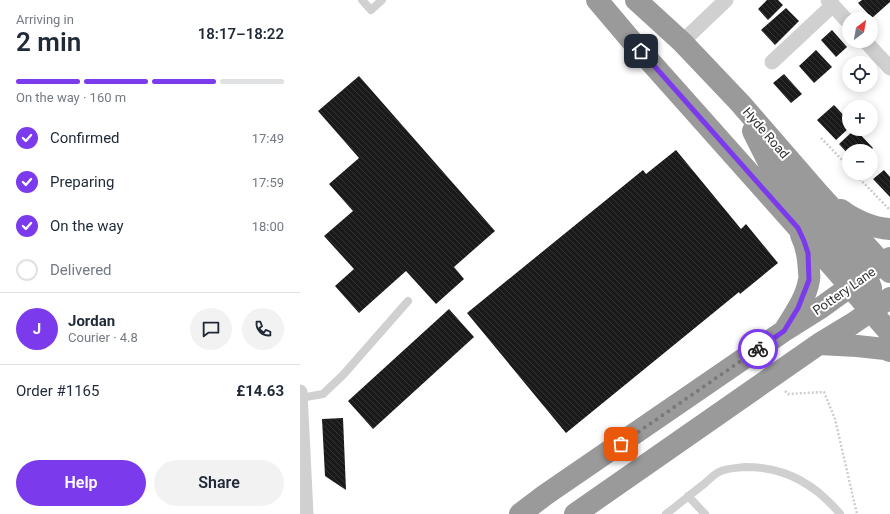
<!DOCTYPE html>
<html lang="en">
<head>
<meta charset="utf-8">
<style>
	:root { --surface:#fff; --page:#f2f2f3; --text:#1f2937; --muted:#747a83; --line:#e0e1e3; --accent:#7c3aed }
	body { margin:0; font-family:Roboto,sans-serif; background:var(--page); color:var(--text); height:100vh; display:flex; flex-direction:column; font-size:15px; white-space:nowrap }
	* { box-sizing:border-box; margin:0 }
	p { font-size:13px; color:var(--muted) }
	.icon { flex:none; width:22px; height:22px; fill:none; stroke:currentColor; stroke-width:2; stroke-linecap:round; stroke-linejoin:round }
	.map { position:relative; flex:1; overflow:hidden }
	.drawer { display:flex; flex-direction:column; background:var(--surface); width:300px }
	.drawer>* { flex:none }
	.needle { width:26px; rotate:31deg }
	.buttons { position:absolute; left:542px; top:12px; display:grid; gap:8px }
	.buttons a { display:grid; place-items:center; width:36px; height:36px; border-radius:50%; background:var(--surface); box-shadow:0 2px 10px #0003; font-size:20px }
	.pin { position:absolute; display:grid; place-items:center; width:34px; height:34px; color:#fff; margin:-17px; border-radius:8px; box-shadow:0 2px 6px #0006 }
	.courier { position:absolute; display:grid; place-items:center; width:40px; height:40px; margin:-20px; border:3px solid #7c3aed; border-radius:50%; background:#fff; color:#222; box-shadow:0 1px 5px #0007 }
	.overview em { font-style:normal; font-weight:600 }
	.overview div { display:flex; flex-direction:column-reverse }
	.overview { display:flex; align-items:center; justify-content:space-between; height:68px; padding:0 16px }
	h1 { font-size:26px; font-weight:600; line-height:30px }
	.bar { display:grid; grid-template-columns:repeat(4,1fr); gap:6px 4px; align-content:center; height:48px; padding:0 16px }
	.bar i { height:5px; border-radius:3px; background:var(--line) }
	.bar .selected { background:var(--accent) }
	.bar p { grid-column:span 4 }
	.line { display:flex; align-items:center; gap:10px; padding:0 16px; border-top:1px solid var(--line) }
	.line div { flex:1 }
	.round { display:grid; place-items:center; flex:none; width:42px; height:42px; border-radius:21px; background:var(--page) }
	ol { padding:0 16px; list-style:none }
	li { display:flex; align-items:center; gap:12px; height:44px }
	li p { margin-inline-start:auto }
	li .icon { padding:4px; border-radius:50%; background:var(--accent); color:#fff; stroke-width:4 }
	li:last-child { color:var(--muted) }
	li i { width:22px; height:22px; border:2px solid var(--line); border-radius:50% }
	.cta { display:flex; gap:8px; margin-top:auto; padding:8px 16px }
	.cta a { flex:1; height:46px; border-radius:24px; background:var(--accent); color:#fff; font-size:16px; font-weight:600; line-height:46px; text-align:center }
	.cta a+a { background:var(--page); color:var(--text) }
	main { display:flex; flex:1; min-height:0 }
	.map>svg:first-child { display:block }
	.building { fill:url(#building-back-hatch) }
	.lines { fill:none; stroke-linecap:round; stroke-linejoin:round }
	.path { stroke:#cdcdcd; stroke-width:2.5; stroke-dasharray:2 2; stroke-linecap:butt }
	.lane { stroke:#d0d0d0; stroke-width:8 }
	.street { stroke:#d0d0d0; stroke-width:15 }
	.highway { stroke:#9a9a9a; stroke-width:22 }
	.done { stroke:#7a7a7a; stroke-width:4; stroke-dasharray:0 7.2 }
	.route { stroke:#7c3aed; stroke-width:5 }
	.labels { text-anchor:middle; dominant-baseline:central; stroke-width:4; stroke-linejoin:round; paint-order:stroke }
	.street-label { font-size:13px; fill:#333; stroke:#fff }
</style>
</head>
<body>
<main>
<section class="drawer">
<div class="overview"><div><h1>2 min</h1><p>Arriving in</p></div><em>18:17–18:22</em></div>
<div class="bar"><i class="selected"></i><i class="selected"></i><i class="selected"></i><i></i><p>On the way · 160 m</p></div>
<ol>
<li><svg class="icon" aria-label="check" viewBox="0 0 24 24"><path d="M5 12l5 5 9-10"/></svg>Confirmed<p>17:49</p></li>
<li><svg class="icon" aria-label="check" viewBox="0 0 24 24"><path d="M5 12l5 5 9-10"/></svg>Preparing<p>17:59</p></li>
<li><svg class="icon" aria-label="check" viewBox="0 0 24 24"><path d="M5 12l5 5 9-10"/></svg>On the way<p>18:00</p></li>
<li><i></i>Delivered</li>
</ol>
<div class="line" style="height:72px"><b class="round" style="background:var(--accent);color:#fff">J</b><div><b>Jordan</b><p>Courier · 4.8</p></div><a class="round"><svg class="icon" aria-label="chat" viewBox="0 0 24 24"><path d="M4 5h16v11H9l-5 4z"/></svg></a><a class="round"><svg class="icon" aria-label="phone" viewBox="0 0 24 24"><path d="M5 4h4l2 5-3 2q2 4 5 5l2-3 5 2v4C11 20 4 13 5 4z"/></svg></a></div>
<div class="line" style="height:52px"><div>Order #1165</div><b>£14.63</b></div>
<div class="cta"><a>Help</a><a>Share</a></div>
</section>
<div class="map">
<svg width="590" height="514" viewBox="0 0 590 514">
	<defs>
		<pattern id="building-back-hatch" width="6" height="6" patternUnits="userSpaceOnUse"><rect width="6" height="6" fill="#1a1a1a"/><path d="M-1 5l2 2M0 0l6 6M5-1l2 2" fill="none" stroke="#333"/></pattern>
	</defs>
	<rect width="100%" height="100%" fill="#fff"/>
	<!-- building -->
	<path class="building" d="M 467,0 L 478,0 L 483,5 L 468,20 L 458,9 Z
		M 562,0 L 590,0 L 590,2 L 572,18 L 558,3 Z
		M 486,8 L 499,21 L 475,45 L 461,30 Z
		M 532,30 L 547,47 L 536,57 L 521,40 Z
		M 516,50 L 532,67 L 514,83 L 499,66 Z
		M 484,74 L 502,94 L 491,103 L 473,83 Z
		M 59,76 L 195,231 L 154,267 L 164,279 L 136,304 L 106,271 L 59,313 L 35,286 L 54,269 L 24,236 L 53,211 L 29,184 L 59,158 L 18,111 Z
		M 534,105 L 549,121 L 549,128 L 536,140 L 517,120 Z
		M 555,129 L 573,148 L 569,151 L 549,151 L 549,155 L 539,144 Z
		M 376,150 L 441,229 L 446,224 L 478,263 L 440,294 L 439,292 L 266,433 L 167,313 L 343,170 L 346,174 Z
		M 584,170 L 590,177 L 590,197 L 573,179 Z
		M 149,309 L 174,337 L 73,429 L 48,401 Z
		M 43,418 L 46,490 L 25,476 L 22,419 Z"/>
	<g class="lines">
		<!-- path -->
		<path class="path" d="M 521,138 L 549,167
			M 554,173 L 589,209 L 590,208
			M 485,391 L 488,394 L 524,392 L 535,419 L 557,514"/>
		<!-- lane -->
		<path class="lane" d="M 62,0 L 71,10 L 82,0
			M 0,398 L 23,394 L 43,375 L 108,301
			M 388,496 L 405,514
			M 366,514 C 379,504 391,494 404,484 C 409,480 415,473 421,471 C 429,468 437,468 445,467 C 474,467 496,475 518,492 C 526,499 534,506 540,514"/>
		<!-- street -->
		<path class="street" d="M 528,0 L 549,23
			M 565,41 L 590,68
			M 382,42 L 426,0
			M 472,62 L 533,5
			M 0,392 L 6,514"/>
		<!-- highway -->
		<path class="highway" d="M 297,0 L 330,39 L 533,267 L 590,333
			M 336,0 L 382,42 L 440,103 L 519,194 L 590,272
			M 453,131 L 469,163 L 566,275 L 571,288
			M 541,210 C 554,220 573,228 590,229
			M 486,328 C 495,313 506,298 509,280 C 510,278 509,274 509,271 C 508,258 507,247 501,235
			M 519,344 L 557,346 L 585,349 L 590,351
			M 220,514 L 245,495 L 484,331 L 519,309 L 590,258
			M 275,514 L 519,344 L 552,324 L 590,298"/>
	</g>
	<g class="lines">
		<!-- done -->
		<path class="done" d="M 321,444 L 458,349"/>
		<!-- route -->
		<path class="route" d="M 341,51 L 498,228 L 504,241 L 508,253 L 509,280 L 498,308 L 484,331 L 458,349"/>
	</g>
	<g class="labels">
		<!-- street labels -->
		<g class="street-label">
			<text transform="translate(466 133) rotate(49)">Hyde Road</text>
			<text transform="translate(544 291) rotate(-35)">Pottery Lane</text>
		</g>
	</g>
</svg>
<div class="buttons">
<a><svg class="needle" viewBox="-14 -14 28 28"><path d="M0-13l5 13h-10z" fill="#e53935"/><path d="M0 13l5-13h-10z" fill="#747a83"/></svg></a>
<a><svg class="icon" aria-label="locate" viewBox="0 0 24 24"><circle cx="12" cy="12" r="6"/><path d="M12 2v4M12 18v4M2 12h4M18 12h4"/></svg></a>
<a>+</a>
<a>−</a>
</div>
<div class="pin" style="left:321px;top:444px;background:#ea580c"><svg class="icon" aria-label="bag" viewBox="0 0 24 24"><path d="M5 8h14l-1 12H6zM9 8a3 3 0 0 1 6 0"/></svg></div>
<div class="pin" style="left:341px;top:51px;background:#1f2937"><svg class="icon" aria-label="home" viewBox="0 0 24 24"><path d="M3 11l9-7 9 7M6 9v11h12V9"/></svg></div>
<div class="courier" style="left:458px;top:349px"><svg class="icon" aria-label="bike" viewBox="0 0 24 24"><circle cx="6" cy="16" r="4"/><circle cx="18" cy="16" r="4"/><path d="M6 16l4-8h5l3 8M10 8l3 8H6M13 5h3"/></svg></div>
</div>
</main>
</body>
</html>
